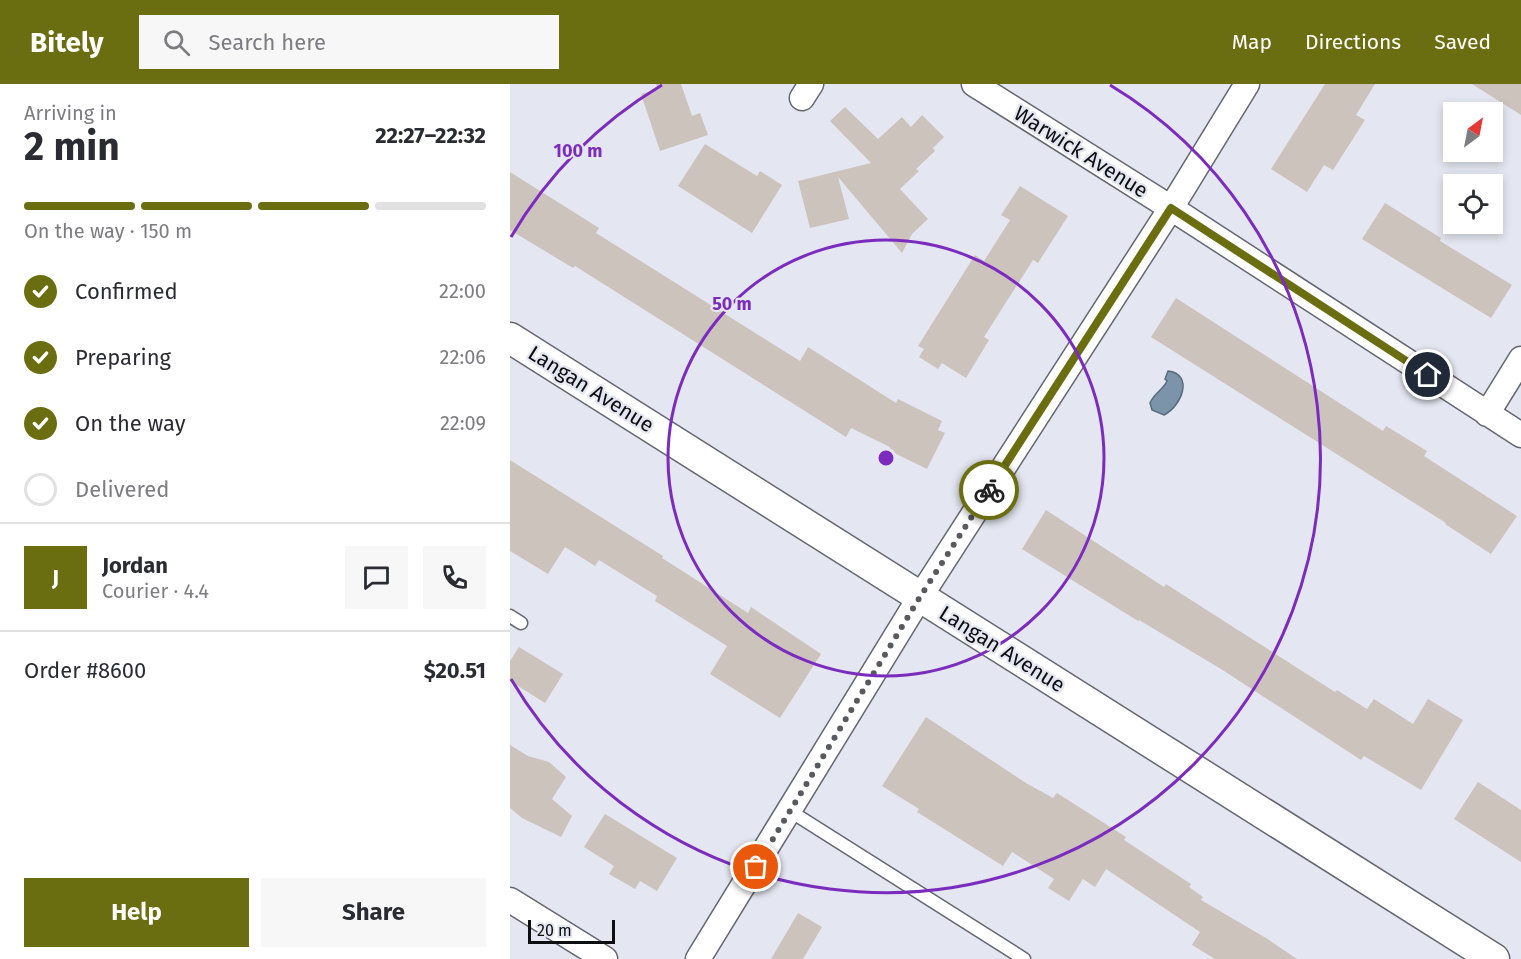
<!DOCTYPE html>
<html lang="en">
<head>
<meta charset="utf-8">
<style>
	:root { --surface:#fff; --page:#f7f7f7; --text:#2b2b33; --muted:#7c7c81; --line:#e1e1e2; --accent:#6b6e10 }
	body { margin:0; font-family:"Fira Sans",sans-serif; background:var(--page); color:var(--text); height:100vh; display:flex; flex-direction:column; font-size:22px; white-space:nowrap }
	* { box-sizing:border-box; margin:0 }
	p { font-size:20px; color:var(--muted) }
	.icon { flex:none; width:33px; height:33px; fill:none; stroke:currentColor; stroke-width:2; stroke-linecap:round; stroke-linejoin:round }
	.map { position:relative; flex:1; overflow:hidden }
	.side { display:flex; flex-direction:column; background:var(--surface); width:510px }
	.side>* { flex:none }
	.needle { width:39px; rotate:32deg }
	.fabs { position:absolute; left:933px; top:18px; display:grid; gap:12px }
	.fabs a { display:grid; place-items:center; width:60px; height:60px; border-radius:0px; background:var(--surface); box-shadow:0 3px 9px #0003; font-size:30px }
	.scale { position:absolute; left:18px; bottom:15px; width:87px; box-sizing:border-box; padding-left:6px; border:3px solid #0d0e11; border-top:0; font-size:16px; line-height:21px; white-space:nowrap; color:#0d0e11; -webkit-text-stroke:4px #e4e6f1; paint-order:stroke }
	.pin { position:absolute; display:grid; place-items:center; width:51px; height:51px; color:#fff; margin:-26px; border:3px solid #fff; border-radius:50%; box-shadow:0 2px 6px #0007 }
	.courier { position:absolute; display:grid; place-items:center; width:60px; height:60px; margin:-30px; border:4px solid #6b6e10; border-radius:50%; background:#fff; color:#222; box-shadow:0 2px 8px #0007 }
	.summary em { font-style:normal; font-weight:700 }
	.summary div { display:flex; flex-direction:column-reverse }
	.summary { display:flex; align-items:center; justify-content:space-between; height:102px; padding:0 24px }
	h1 { font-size:39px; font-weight:700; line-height:45px }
	.bar { display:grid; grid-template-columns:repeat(4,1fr); gap:9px 6px; align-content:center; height:72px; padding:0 24px }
	.bar i { height:8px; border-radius:4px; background:var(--line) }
	.bar .active { background:var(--accent) }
	.bar p { grid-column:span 4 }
	.line { display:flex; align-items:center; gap:15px; padding:0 24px; border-top:2px solid var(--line) }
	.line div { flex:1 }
	.round { display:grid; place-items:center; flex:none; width:63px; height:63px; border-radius:0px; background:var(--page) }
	ol { padding:0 24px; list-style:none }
	li { display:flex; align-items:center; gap:18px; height:66px }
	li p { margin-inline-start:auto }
	li .icon { padding:6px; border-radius:50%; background:var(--accent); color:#fff; stroke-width:4 }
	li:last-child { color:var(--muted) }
	li i { width:33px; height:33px; border:3px solid var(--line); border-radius:50% }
	.primary-button { display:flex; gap:12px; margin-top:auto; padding:12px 24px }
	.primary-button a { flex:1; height:69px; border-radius:0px; background:var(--accent); color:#fff; font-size:24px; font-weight:700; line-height:69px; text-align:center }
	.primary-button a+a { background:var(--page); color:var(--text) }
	header { display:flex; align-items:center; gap:36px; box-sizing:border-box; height:84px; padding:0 30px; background:var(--accent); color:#fff }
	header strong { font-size:28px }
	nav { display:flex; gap:33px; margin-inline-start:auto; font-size:21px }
	.search { width:420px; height:54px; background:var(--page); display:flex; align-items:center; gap:15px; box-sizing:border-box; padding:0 21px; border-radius:0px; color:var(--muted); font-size:22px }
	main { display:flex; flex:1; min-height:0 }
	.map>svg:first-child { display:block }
	.water { fill:#7b94a9; stroke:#5a6c7b; stroke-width:1.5 }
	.building { fill:#cdc3bd }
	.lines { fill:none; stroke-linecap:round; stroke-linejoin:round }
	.service-casing { stroke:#656770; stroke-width:15 }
	.minor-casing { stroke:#656770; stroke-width:27 }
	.tertiary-casing { stroke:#656770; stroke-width:33 }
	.service { stroke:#fff; stroke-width:12 }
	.minor { stroke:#fff; stroke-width:24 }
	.tertiary { stroke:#fff; stroke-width:30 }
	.done { stroke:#585a5f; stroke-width:6; stroke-dasharray:0 10.8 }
	.route { stroke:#6b6e10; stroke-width:8 }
	.ring { fill:none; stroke:#7b2cbf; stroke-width:3 }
	.labels { text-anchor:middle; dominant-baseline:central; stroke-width:4.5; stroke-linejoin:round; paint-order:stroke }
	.street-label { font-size:21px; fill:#0d0e11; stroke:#e4e6f1 }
	.centre { fill:#7b2cbf; stroke:#e4e6f1; stroke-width:3 }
	.ring-label { font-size:18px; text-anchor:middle; font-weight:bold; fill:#7b2cbf; stroke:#e4e6f1; stroke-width:4.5; stroke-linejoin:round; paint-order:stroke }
</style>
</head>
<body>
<header>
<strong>Bitely</strong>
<div class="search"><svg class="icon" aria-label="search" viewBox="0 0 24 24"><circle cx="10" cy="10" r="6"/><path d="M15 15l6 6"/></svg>Search here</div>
<nav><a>Map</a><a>Directions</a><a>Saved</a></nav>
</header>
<main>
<section class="side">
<div class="summary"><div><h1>2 min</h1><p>Arriving in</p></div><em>22:27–22:32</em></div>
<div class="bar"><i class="active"></i><i class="active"></i><i class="active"></i><i></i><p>On the way · 150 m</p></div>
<ol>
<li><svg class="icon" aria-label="check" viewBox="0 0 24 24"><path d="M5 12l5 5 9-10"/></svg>Confirmed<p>22:00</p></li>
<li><svg class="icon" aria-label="check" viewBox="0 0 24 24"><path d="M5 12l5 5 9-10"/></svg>Preparing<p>22:06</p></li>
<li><svg class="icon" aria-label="check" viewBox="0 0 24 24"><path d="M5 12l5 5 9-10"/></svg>On the way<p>22:09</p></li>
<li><i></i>Delivered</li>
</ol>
<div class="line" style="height:108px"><b class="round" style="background:var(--accent);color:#fff">J</b><div><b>Jordan</b><p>Courier · 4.4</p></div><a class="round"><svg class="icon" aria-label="chat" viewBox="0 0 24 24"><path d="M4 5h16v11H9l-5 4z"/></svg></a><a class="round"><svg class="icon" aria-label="phone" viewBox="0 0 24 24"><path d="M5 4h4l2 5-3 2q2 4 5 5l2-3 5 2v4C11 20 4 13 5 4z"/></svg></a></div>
<div class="line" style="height:78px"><div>Order #8600</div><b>$20.51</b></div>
<div class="primary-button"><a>Help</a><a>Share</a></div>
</section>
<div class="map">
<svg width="1011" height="875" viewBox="0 0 1011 875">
	<rect width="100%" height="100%" fill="#e4e6f1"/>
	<!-- water -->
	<path class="water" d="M 658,287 C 684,290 672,322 654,331 L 642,326 L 640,319 C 644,309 653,306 657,297 L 655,295 Z"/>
	<!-- building -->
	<path class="building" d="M 146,0 L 171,0 L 182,32 L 190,29 L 198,51 L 150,67 L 131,10 L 148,5 Z
		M 815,0 L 865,0 L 846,31 L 855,36 L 823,86 L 814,81 L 797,108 L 761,85 Z
		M 962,0 L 1011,0 L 1011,31 Z
		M 335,23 L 368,55 L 392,33 L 401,43 L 412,31 L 434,53 L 423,64 L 425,67 L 406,85 L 409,87 L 390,105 L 418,135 L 402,150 L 392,169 L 328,93 L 339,135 L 300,144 L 288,97 L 361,79 L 320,37 Z
		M 195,60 L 247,92 L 250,87 L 272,101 L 242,149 L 168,102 Z
		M 0,88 L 89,144 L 86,149 L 290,277 L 298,263 L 386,319 L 388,315 L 432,337 L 428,346 L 435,349 L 417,385 L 378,366 L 380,363 L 341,344 L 336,353 L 65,182 L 63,184 L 0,146 Z
		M 510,102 L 558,132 L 528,179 L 523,176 L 474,253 L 479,256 L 456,294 L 432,279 L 428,285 L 409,273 L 414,265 L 408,262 L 465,171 L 474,177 L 500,136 L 491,131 Z
		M 875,119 L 931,154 L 930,157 L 1002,201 L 981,234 L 852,155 Z
		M 666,214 L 873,347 L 876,342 L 917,367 L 914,372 L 1007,432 L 981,470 L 935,440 L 936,439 L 641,253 Z
		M 0,376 L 153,472 L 152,474 L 238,529 L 241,523 L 311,570 L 270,634 L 200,590 L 217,562 L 145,517 L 147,512 L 89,476 L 85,482 L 55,463 L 38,490 L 0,467 Z
		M 536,426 L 654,503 L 656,500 L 825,608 L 827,606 L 857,625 L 864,615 L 903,640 L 918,615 L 953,636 L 911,706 L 854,672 L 851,676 L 711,585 L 629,536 L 628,537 L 512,465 Z
		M 9,563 L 53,590 L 35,619 L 0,597 L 0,577 Z
		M 416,633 L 516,699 L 543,714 L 547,709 L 616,753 L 614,756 L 681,800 L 679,803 L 693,813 L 691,816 L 756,854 L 787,875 L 705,875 L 682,861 L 690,848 L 596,785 L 585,803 L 573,795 L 559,817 L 538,804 L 544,795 L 502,768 L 493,782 L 407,728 L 409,725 L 372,702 Z
		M 0,661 L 18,672 L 39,678 L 56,693 L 42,715 L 62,732 L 51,753 L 12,734 L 0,724 Z
		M 968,698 L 1011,726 L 1011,778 L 944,735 Z
		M 95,730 L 167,774 L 147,807 L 130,797 L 125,805 L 99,790 L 104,782 L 74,763 Z
		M 288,829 L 312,843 L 293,875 L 261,875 Z"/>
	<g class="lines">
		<defs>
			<path id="service" d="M 0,532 L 11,539
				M 280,727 L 514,875"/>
			<path id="minor" d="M 464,0 L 661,124 L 1011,351
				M 292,14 L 301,0
				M 977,330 L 1011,275
				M 0,816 L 95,875
				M 188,875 L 410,513 L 661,124 L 737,0"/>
			<path id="tertiary" d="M 0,254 L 984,875"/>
		</defs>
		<!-- service casing -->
		<use href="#service" class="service-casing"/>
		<!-- minor casing -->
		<use href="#minor" class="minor-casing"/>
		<!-- tertiary casing -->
		<use href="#tertiary" class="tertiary-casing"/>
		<!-- service -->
		<use href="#service" class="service"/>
		<!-- minor -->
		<use href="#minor" class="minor"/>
		<!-- tertiary -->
		<use href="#tertiary" class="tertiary"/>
	</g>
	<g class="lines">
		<!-- done -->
		<path class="done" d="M 246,783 L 410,513 L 479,406"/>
		<!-- route -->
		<path class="route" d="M 479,406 L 661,124 L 918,291"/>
	</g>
	<!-- distance rings -->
	<g class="ring">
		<circle cx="376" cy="374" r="218"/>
		<path d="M1 153A435 435 0 0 1 152 1M600 1A435 435 0 1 1 1 595"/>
	</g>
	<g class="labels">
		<!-- street labels -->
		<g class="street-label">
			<text transform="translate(571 68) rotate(32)">Warwick Avenue</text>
			<text transform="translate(81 305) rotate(32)">Langan Avenue</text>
			<text transform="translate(492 565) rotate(32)">Langan Avenue</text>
		</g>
	</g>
	<circle cx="376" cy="374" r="9" class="centre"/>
	<g class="ring-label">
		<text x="68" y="73">100 m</text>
		<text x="222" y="226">50 m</text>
	</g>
</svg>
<div class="fabs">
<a><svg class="needle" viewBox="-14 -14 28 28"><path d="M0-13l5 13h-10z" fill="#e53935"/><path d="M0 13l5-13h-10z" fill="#7c7c81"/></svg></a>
<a><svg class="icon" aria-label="locate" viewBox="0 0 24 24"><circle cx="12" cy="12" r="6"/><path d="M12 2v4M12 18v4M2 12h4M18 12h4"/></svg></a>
</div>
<div class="scale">20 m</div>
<div class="pin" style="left:246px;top:783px;background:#ea580c"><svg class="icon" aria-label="bag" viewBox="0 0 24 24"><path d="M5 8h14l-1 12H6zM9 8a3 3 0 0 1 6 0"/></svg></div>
<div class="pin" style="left:918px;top:291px;background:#1f2937"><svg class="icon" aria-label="home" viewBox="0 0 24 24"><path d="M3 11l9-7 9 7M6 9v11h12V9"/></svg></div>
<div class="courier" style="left:479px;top:406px"><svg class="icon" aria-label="bike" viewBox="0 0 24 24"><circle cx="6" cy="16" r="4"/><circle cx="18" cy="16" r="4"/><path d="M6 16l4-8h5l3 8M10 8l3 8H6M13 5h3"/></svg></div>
</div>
</main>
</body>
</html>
